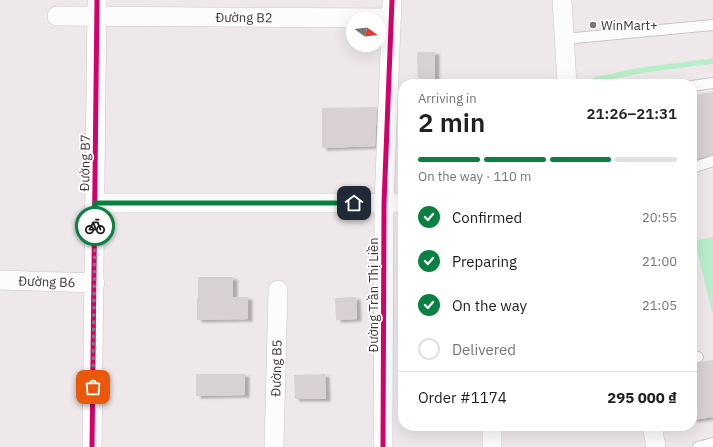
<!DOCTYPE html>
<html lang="en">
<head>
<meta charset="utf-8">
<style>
	:root { --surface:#fff; --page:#f6f6f6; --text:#202124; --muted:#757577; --line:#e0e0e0; --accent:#0b8043 }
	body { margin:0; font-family:"IBM Plex Sans",sans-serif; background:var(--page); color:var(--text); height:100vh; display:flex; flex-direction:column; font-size:15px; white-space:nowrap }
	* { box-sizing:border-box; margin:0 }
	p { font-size:13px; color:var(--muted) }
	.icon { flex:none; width:22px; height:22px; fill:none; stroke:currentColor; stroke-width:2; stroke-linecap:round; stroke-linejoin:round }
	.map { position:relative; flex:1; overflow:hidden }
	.sheet { position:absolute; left:398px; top:79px; width:299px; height:352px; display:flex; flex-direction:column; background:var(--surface); border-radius:16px; box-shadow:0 4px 16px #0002 }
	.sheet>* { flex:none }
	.needle { width:26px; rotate:104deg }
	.buttons { position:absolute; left:346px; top:12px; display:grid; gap:8px }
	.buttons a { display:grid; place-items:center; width:40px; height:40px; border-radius:50%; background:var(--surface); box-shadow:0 4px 16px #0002; font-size:20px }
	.pin { position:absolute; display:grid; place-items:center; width:34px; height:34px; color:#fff; margin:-17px; border-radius:8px; box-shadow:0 2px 6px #0006 }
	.courier { position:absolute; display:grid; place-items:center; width:40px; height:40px; margin:-20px; border:3px solid #0b8043; border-radius:50%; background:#fff; color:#222; box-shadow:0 1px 5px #0007 }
	.overview em { font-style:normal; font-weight:600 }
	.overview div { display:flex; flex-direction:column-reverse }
	.overview { display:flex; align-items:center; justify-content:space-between; height:68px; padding:0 20px }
	h1 { font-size:26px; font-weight:600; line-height:30px }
	.bar { display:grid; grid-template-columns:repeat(4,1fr); gap:6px 4px; align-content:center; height:48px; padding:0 20px }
	.bar i { height:5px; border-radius:3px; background:var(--line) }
	.bar .selected { background:var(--accent) }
	.bar p { grid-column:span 4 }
	.line { display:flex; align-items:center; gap:10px; padding:0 20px; border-top:1px solid var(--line) }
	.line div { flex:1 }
	ol { padding:0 20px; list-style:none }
	li { display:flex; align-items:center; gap:12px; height:44px }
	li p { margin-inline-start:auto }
	li .icon { padding:4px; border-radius:50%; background:var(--accent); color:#fff; stroke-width:4 }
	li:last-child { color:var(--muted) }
	li i { width:22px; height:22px; border:2px solid var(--line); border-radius:50% }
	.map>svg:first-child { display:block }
	.water { fill:#b8eec9 }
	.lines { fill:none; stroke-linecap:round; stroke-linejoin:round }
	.stream { stroke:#b8eec9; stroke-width:5.5 }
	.building { fill:#d9d0d4; filter:url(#shadow) }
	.lane-casing { stroke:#ccc4c7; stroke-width:12 }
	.street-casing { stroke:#ccc4c7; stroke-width:20 }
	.lane { stroke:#fdfcfc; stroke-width:10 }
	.street { stroke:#fdfcfc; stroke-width:19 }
	.cycleway-casing { stroke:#fff; stroke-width:8 }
	.cycleway { stroke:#d6006c; stroke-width:5 }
	.done { stroke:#807479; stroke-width:4; stroke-dasharray:0 7.2 }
	.route { stroke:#0b8043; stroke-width:5 }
	.poi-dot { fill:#807479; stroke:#fff; stroke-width:1.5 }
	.labels { text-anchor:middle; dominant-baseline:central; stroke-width:3.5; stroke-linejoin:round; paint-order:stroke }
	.street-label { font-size:13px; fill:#45353c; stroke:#fff }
	.poi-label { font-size:13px; fill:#45353c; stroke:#fff; text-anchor:start }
</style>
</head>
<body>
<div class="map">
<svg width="713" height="447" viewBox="0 0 713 447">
	<defs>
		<filter id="shadow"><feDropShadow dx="4.5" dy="2.5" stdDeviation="1" flood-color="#0004"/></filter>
	</defs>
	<rect width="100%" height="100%" fill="#efe8eb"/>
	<!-- water -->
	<path class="water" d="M 713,237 L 713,311 L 712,312 L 695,241 Z"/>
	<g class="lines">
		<!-- stream -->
		<path class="stream" d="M 586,84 L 595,80 L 643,70 L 713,61"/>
	</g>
	<!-- building -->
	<path class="building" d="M 417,52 L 435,52 L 435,84 L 418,84 Z
		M 713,92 L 713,155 L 692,160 L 692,95 Z
		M 377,107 L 375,146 L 322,148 L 322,108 Z
		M 198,277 L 233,277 L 233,297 L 248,297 L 248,319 L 197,320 L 197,298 L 198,298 Z
		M 356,297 L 357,319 L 336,320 L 335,298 Z
		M 713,360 L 713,417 L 692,420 L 692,365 L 702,362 Z
		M 196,374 L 245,374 L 245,395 L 196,396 Z
		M 325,374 L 326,399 L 295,399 L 294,375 Z"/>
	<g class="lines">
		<defs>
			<path id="lane" d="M 564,39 L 713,25
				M 692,86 L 713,83
				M 692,168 L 713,161
				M 692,359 L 698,357
				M 698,447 L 713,443"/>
			<g id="street">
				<path d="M 562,0 L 567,84"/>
				<path id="s1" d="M 57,16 L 391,18"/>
				<path d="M 95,203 L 403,203"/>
				<path id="s2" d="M 0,280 L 95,283"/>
				<path d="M 492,426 L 492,447"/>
				<path d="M 652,426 L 656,447"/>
				<path d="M 92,447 L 97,0"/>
				<path id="s3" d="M 274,447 L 278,290"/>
				<path d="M 383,447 L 384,203 L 392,0"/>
			</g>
		</defs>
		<!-- lane casing -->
		<use href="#lane" class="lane-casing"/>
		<!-- street casing -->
		<use href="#street" class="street-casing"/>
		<!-- lane -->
		<use href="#lane" class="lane"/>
		<!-- street -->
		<use href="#street" class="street"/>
		<defs>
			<path id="cycleway" d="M 92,447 L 97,0
				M 383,447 L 384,203 L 392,0"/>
		</defs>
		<!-- cycleway casing -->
		<use href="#cycleway" class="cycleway-casing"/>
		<!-- cycleway -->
		<use href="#cycleway" class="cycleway"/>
	</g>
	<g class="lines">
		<!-- done -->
		<path class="done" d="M 93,387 L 95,226"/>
		<!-- route -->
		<path class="route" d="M 95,226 L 95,203 L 354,203"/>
	</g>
	<!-- markers -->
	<circle class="poi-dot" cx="593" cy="25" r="4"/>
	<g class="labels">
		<!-- street labels -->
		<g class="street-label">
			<text stroke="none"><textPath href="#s1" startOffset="187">Đường B2</textPath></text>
			<text transform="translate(85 163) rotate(-89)">Đường B7</text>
			<text stroke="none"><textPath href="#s2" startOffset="47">Đường B6</textPath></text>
			<text transform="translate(373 295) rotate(-90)">Đường Trần Thị Liền</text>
			<text stroke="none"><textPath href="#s3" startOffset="79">Đường B5</textPath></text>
		</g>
		<!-- poi labels -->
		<g class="poi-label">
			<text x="601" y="25">WinMart+</text>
		</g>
	</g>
</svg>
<div class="buttons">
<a><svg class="needle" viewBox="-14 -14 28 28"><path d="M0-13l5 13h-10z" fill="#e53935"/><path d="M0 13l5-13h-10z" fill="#757577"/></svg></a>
</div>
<div class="pin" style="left:93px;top:387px;background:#ea580c"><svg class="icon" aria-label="bag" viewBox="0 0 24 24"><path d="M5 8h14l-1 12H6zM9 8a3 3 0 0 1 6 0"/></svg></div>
<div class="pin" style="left:354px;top:203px;background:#1f2937"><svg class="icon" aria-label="home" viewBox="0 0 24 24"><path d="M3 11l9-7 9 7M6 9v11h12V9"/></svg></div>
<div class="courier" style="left:95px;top:226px"><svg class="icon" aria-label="bike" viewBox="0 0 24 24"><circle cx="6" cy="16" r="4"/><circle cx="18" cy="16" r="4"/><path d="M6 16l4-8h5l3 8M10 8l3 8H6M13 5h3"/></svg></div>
<section class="sheet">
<div class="overview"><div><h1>2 min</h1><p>Arriving in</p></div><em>21:26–21:31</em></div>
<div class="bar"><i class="selected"></i><i class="selected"></i><i class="selected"></i><i></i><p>On the way · 110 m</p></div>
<ol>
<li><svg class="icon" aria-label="check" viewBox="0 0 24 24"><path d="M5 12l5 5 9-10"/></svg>Confirmed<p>20:55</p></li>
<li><svg class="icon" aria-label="check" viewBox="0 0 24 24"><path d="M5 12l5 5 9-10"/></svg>Preparing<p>21:00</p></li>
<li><svg class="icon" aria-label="check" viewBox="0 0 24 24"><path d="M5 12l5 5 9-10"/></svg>On the way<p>21:05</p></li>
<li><i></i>Delivered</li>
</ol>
<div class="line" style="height:52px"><div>Order #1174</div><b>295 000 ₫</b></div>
</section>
</div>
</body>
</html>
